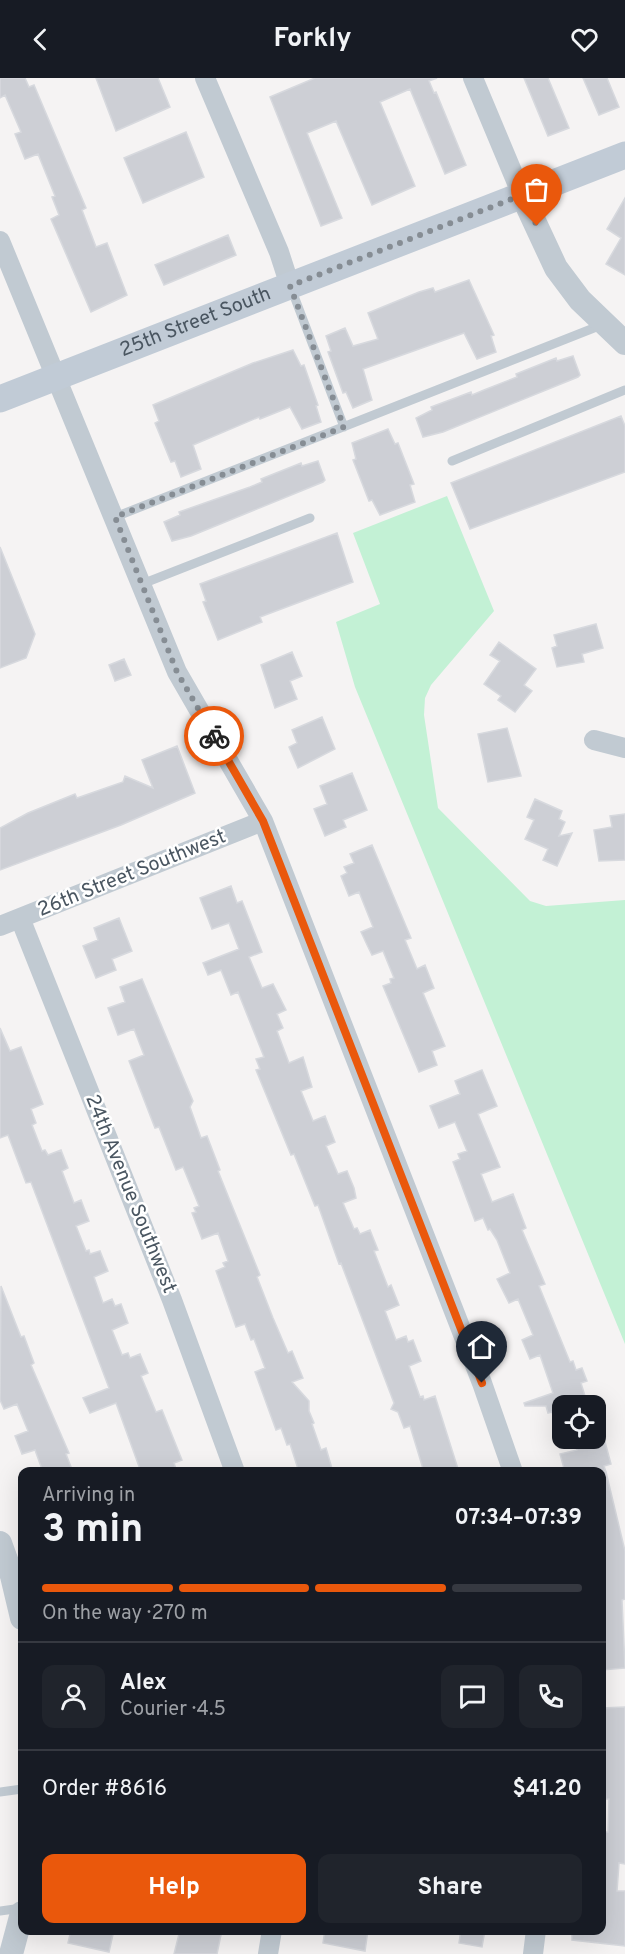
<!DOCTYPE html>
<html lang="en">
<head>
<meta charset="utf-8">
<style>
	:root { --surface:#171b24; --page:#20242c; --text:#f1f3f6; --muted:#9ea1a6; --line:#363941; --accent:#ea580c }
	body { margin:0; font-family:Overpass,sans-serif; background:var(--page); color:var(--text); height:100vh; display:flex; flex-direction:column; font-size:22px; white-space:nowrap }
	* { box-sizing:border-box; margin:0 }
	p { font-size:20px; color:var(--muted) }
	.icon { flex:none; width:33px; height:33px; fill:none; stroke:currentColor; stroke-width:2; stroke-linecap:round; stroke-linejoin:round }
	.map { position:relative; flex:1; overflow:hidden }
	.drawer { position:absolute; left:18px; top:1389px; width:588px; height:468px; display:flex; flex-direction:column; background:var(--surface); border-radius:12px; box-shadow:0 6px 24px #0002 }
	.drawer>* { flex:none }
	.buttons { position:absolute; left:552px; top:1317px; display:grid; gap:12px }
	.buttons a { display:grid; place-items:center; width:54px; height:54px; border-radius:12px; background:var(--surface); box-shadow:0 6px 24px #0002; font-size:30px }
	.pin { position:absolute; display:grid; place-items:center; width:51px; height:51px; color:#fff; margin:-62px -26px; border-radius:50% 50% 50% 0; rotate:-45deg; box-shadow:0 0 6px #0007 }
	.pin .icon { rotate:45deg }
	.courier { position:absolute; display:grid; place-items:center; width:60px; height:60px; margin:-30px; border:4px solid #ea580c; border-radius:50%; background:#fff; color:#222; box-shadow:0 2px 8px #0007 }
	.summary em { font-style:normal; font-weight:700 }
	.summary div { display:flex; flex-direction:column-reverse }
	.summary { display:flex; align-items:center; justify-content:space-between; height:102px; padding:0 24px }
	h1 { font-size:39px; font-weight:700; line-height:45px }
	.bar { display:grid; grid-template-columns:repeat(4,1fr); gap:9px 6px; align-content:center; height:72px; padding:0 24px }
	.bar i { height:8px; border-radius:4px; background:var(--line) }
	.bar .selected { background:var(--accent) }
	.bar p { grid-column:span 4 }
	.line { display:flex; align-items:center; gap:15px; padding:0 24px; border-top:2px solid var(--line) }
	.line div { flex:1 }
	.round { display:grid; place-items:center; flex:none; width:63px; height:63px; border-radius:12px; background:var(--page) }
	.button { display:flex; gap:12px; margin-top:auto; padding:12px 24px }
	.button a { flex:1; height:69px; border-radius:12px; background:var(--accent); color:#fff; font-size:24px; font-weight:700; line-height:69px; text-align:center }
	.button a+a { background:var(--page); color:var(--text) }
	header { display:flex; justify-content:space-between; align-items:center; height:78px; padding:0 24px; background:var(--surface); font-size:27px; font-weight:700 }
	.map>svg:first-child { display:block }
	.green { fill:#c3f1d5 }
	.building { fill:#cdcfd5; stroke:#d7d9de; stroke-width:1.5 }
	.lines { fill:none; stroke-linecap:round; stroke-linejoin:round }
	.service { stroke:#c1cad2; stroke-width:9 }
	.minor { stroke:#c1cad2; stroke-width:20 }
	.tertiary { stroke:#c1cad2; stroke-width:24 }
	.secondary { stroke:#c1cbd6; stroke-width:27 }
	.done { stroke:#868d94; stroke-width:6; stroke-dasharray:0 10.8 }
	.route { stroke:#ea580c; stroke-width:8 }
	.labels { text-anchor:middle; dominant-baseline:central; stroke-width:5; stroke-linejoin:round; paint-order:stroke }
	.street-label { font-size:20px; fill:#4a5661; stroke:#fff }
</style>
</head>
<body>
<header><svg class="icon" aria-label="back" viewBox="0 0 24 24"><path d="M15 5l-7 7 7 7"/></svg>Forkly<svg class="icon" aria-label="heart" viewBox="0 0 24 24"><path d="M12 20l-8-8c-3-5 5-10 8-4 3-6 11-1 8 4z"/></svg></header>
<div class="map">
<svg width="625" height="1876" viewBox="0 0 625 1876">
	<rect width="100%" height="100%" fill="#f5f3f3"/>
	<!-- green -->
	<path class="green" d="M 447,418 L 494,533 L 431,607 L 425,620 L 424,637 L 438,730 L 530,823 L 546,828 L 625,822 L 625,1266 L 355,609 L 336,544 L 380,526 L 353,455 Z"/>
	<!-- building -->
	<path class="building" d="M 0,0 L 25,0 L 29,9 L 34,7 L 86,130 L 82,132 L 96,169 L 107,165 L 127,217 L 91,234 L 51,141 L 59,137 L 52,119 L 55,118 L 38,76 L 25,81 L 15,56 L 21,54 L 5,17 L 0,20 Z
		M 96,0 L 158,0 L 170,29 L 116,53 Z
		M 315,0 L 437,0 L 429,3 L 434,15 L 436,14 L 466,87 L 445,96 L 410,11 L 380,24 L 415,108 L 372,127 L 336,43 L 307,55 L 342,140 L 321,148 L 270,19 Z
		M 524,0 L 548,0 L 569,50 L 548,58 Z
		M 583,0 L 607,0 L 619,29 L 599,37 Z
		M 186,54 L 204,99 L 143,125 L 124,80 Z
		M 625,120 L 625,197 L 606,186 L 621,160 L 607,151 Z
		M 228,157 L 236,177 L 164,207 L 155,187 Z
		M 469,202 L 494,257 L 491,258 L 496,274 L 477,281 L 464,255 L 363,291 L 372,322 L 353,330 L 346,314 L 343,315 L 328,274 L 331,273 L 326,258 L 345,250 L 353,268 L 378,261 L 368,235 L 419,214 L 433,210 L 435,214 Z
		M 293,272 L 301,288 L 304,287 L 318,327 L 316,328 L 321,344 L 302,351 L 290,329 L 260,341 L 259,339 L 193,367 L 201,391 L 181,399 L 175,383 L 171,384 L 155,345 L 159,343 L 153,327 L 253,285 Z
		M 573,278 L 580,297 L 578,299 L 443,354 L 423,359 L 416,340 L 432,332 L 431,329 L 471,314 L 472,317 L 484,312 L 517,299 L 516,296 L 556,280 L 557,283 Z
		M 621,338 L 625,348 L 625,394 L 470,451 L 451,405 Z
		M 388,351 L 395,366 L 398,365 L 414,406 L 410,407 L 415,424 L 380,437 L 372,422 L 369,423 L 353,382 L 356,381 L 352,365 Z
		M 318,383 L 325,402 L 323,404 L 191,458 L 172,463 L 164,444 L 180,437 L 179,434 L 250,409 L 262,404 L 261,401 L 301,385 L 302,388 Z
		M 337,455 L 353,504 L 260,539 L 262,544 L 218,562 L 203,524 L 206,523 L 200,506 Z
		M 0,469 L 35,556 L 26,580 L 0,590 Z
		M 596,546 L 603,570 L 582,576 L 584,584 L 557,589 L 552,570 L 557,568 L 554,557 Z
		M 499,564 L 536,591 L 524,607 L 532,613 L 515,634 L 498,622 L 501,618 L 484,606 L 500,583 L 490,577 Z
		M 292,574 L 302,598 L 290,603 L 297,621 L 275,630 L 261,587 Z
		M 124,581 L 131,597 L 115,603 L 109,587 Z
		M 322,639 L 335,671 L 298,690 L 289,669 L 297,665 L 292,652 Z
		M 507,650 L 521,698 L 488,704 L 478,656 Z
		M 177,668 L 195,715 L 121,747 L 0,792 L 0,750 L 28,735 L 75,716 L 77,720 L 123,704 L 125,698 L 153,710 L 142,682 Z
		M 352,695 L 367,732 L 343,742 L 346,749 L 325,758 L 314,731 L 327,726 L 320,708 Z
		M 535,721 L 562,733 L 559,741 L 565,744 L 559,758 L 572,755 L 557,788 L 543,782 L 548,771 L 525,761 L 534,742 L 527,739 Z
		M 625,736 L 625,782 L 599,783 L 594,752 L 612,749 L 610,738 Z
		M 372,767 L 411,860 L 405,862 L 417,891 L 425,887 L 434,910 L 423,915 L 445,968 L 432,973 L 437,987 L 419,994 L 383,908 L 391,905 L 390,901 L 394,900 L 383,873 L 372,877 L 368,869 L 361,854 L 373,849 L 359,814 L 349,818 L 341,798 L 347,795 L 344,789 L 354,785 L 350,776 Z
		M 231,808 L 237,825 L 242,823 L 262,874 L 249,879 L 262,910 L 273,906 L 286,932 L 277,936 L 283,950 L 277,953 L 289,985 L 303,979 L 312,1009 L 301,1013 L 313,1043 L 325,1038 L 335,1064 L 326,1068 L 338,1096 L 347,1093 L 354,1110 L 356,1120 L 343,1125 L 354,1151 L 357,1150 L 360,1156 L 370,1152 L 378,1172 L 374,1173 L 388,1209 L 391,1207 L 399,1227 L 385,1233 L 396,1262 L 406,1258 L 408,1264 L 413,1262 L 421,1283 L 409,1288 L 420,1319 L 423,1318 L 424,1322 L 435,1318 L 459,1394 L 424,1394 L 410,1348 L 404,1350 L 398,1334 L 391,1331 L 394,1325 L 341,1185 L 339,1186 L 318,1127 L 315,1128 L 294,1076 L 291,1077 L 256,992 L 260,991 L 256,981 L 264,979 L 238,914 L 231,917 L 221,892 L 208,897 L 203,885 L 239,871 L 229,845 L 212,851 L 200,820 Z
		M 119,840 L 132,873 L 112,881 L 116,892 L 96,900 L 83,868 L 98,862 L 94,850 Z
		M 142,901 L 193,1023 L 190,1029 L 201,1060 L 207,1058 L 220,1092 L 218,1093 L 260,1197 L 257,1199 L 273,1240 L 288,1275 L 292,1273 L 303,1300 L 292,1304 L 309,1323 L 309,1333 L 314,1345 L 312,1346 L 321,1372 L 326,1370 L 333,1394 L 299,1394 L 290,1366 L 287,1367 L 281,1350 L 276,1352 L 255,1294 L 265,1290 L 254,1261 L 251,1262 L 245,1246 L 236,1249 L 216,1193 L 225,1189 L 223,1185 L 228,1183 L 218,1155 L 202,1161 L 192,1135 L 196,1134 L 194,1130 L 199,1128 L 183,1089 L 176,1092 L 159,1049 L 155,1050 L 129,983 L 144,977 L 134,951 L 118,957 L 108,930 L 125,924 L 120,909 Z
		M 0,950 L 10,973 L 21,969 L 43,1026 L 31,1031 L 36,1045 L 32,1047 L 42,1073 L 45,1072 L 48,1077 L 61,1072 L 68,1090 L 62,1093 L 74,1125 L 81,1122 L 89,1143 L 76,1148 L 86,1173 L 89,1172 L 90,1176 L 100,1173 L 108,1193 L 94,1199 L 103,1225 L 112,1221 L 115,1228 L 121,1226 L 128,1245 L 112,1252 L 122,1277 L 128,1275 L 130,1280 L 140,1276 L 148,1295 L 141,1298 L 156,1334 L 162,1332 L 182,1382 L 174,1385 L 177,1394 L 141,1394 L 116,1325 L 90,1335 L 83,1320 L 109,1310 L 31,1104 L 26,1105 L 8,1057 L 0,1060 Z
		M 482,992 L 497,1028 L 478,1036 L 500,1089 L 481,1096 L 492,1124 L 513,1116 L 526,1150 L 522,1152 L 545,1206 L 539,1208 L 570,1284 L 573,1283 L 576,1292 L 582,1290 L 587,1303 L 581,1305 L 588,1328 L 562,1328 L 562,1359 L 560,1359 L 552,1334 L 548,1335 L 546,1328 L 525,1328 L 524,1325 L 553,1315 L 540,1277 L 530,1281 L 522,1262 L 533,1257 L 518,1221 L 509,1225 L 497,1201 L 510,1195 L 497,1162 L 490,1151 L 488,1152 L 483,1140 L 475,1143 L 453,1084 L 460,1081 L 458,1076 L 467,1073 L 455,1044 L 439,1050 L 430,1028 L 460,1016 L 455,1003 Z
		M 1,1208 L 21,1259 L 24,1258 L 34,1285 L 31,1287 L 69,1375 L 66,1376 L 73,1394 L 43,1394 L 35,1372 L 22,1376 L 15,1358 L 28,1353 L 17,1326 L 4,1331 L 0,1322 Z
		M 574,1360 L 604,1360 L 611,1386 L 604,1388 L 606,1394 L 565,1394 L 560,1376 L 577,1372 Z
		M 606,1394 L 625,1473 L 625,1521 L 622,1522 L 625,1590 L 602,1592 L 602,1395 Z
		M 625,1629 L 625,1786 L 619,1785 L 617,1813 L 625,1813 L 625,1868 L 572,1862 L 572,1852 L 602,1852 L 602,1769 L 603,1754 L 608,1754 L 609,1721 L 606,1721 L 602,1684 L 602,1630 Z
		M 71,1852 L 114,1852 L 109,1874 L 68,1865 Z
		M 180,1852 L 222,1852 L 217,1876 L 174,1876 Z
		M 325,1852 L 368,1852 L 365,1873 L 323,1865 Z
		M 461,1852 L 485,1852 L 482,1869 L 459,1865 Z"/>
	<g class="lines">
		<!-- service -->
		<path class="service" d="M 291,210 L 344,349
			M 452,383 L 625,312
			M 115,439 L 604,246
			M 142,506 L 310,440
			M 0,1714 L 22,1711
			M 0,1833 L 22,1830"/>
		<!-- minor -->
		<path class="minor" d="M 205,0 L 279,174 L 290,208
			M 473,0 L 522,117
			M 0,163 L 177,594 L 263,743 L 482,1305 L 513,1394
			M 594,662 L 625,670
			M 20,840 L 172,1222 L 235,1394
			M 0,848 L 263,743
			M 268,1876 L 272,1852
			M 533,1876 L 536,1852"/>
		<!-- tertiary -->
		<path class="tertiary" d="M 522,117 L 556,190 L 580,222 L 625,265
			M 0,1465 L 12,1498 L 22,1540
			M 11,1876 L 22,1835"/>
		<!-- secondary -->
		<path class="secondary" id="s1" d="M 0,321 L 625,77"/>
	</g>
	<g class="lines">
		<!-- done -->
		<path class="done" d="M 214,658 L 177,594 L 115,439 L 344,349 L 290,208 L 522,117 L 537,148"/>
		<!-- route -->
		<path class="route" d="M 214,658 L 263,743 L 482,1305"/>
	</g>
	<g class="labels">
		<!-- street labels -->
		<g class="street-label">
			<text stroke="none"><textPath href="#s1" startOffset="210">25th Street South</textPath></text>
			<text transform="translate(132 796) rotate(-22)">26th Street Southwest</text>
			<text transform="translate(130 1116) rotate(68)">24th Avenue Southwest</text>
		</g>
	</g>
</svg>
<div class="buttons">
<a><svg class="icon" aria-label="locate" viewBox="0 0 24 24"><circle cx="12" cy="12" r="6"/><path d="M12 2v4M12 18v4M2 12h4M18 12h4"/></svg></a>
</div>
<div class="pin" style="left:537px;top:148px;background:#ea580c"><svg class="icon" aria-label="bag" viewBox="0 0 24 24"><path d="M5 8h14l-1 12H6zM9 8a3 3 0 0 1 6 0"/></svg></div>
<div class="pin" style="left:482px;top:1305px;background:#1f2937"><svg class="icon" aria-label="home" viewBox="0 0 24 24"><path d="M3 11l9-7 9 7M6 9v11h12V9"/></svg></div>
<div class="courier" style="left:214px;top:658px"><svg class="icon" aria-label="bike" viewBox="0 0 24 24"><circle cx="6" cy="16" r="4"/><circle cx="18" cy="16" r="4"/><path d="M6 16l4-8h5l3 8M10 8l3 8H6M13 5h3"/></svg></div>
<section class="drawer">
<div class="summary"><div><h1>3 min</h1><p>Arriving in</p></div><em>07:34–07:39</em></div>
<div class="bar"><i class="selected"></i><i class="selected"></i><i class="selected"></i><i></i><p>On the way · 270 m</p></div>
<div class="line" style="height:108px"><a class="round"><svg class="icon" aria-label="person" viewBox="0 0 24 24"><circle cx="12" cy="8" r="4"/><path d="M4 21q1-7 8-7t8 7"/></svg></a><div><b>Alex</b><p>Courier · 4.5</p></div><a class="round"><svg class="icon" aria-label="chat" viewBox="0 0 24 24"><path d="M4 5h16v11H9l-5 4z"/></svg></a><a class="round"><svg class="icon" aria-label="phone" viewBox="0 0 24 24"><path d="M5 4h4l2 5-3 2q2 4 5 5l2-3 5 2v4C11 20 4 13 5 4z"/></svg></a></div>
<div class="line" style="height:78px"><div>Order #8616</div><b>$41.20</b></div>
<div class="button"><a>Help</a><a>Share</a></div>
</section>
</div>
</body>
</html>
